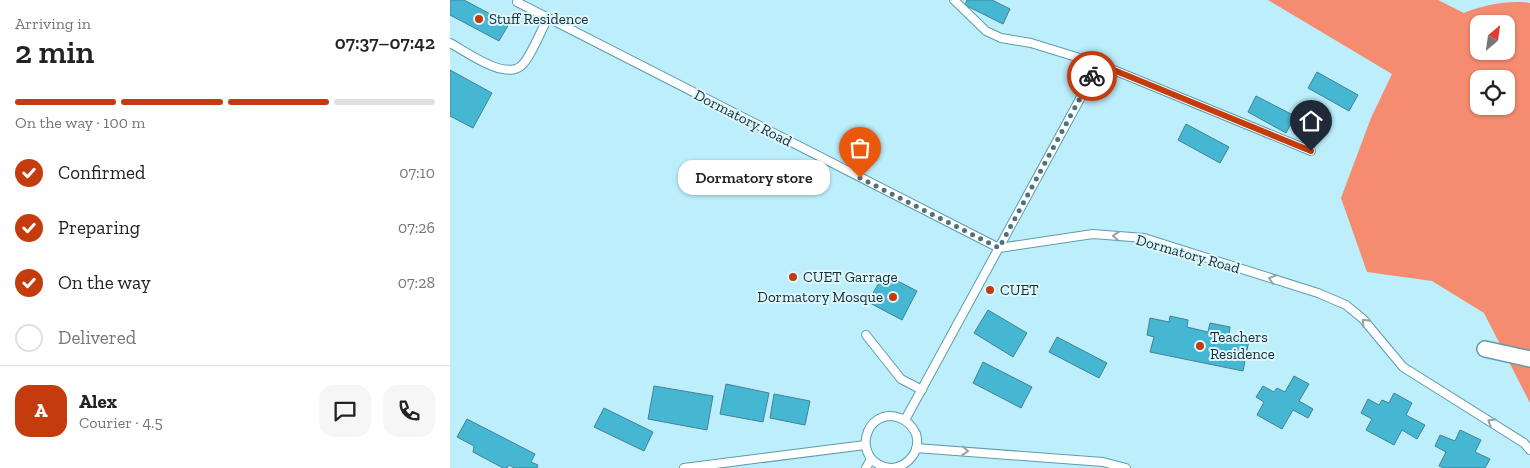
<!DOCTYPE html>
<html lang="en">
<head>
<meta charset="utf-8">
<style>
	:root { --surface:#fff; --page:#f6f6f6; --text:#222; --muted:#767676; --line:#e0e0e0; --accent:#c43c0e }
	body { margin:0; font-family:"Zilla Slab",serif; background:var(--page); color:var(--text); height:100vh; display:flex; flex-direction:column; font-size:19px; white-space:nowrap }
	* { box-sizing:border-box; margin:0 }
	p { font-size:16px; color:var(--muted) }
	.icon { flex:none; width:28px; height:28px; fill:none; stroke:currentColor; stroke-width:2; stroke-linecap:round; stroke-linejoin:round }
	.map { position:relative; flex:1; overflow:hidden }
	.details { display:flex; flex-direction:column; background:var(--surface); width:450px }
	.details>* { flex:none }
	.needle { width:32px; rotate:29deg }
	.buttons { position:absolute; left:1020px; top:15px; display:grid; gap:10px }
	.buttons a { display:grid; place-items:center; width:45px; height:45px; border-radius:10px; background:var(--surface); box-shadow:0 1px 4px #0004; font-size:25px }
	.pin { position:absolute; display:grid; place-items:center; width:42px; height:42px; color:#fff; margin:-51px -21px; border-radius:50% 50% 50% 0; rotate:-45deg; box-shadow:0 0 5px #0007 }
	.pin .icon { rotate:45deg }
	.courier { position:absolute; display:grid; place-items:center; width:50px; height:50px; margin:-25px; border:4px solid #c43c0e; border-radius:50%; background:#fff; color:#222; box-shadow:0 1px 6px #0007 }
	.bubble { position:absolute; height:35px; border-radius:15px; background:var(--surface); box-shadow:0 1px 4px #0004; font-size:16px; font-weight:600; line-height:35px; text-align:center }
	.overview em { font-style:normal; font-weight:600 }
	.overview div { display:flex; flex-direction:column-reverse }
	.overview { display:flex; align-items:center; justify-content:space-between; height:85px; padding:0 15px }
	h1 { font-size:32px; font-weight:600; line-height:38px }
	.bar { display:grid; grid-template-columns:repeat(4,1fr); gap:8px 5px; align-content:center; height:60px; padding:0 15px }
	.bar i { height:6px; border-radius:4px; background:var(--line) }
	.bar .on { background:var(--accent) }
	.bar p { grid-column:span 4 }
	.line { display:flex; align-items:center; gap:12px; padding:0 15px; border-top:1px solid var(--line) }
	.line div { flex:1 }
	.round { display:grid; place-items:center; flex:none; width:52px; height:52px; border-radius:15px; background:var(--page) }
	ol { padding:0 15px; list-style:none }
	li { display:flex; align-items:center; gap:15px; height:55px }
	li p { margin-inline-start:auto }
	li .icon { padding:5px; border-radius:50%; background:var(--accent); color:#fff; stroke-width:4 }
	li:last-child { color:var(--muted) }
	li i { width:28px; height:28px; border:2px solid var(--line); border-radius:50% }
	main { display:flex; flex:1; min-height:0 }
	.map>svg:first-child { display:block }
	.forest { fill:#f58c6f; fill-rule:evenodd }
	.building { fill:#46b7d2; stroke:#458292 }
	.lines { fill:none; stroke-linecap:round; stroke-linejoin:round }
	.service-casing { stroke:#5f9cac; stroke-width:10 }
	.minor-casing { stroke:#5f9cac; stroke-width:18 }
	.service { stroke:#fff; stroke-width:8 }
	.minor { stroke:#fff; stroke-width:15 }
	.oneway { stroke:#95a1a4 }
	.done { stroke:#4f717a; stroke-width:5; stroke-dasharray:0 9 }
	.route { stroke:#c43c0e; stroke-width:6 }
	.poi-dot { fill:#c43c0e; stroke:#def6fd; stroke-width:2 }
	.labels { text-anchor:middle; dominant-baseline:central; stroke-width:4; stroke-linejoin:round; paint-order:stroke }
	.poi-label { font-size:15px; fill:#142e34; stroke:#def6fd; text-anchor:start }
	.street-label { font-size:15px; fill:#142e34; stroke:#def6fd }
</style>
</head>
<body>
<main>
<section class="details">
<div class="overview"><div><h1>2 min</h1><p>Arriving in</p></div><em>07:37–07:42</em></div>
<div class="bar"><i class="on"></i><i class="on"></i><i class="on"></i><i></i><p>On the way · 100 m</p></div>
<ol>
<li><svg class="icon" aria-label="check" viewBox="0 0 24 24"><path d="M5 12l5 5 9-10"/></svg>Confirmed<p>07:10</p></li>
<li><svg class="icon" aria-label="check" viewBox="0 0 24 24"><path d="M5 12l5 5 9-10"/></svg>Preparing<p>07:26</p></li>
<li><svg class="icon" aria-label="check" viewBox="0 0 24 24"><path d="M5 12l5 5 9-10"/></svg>On the way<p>07:28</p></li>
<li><i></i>Delivered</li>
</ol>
<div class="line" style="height:90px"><b class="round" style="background:var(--accent);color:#fff">A</b><div><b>Alex</b><p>Courier · 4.5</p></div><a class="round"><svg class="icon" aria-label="chat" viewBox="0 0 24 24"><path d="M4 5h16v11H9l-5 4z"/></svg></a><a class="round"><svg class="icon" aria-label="phone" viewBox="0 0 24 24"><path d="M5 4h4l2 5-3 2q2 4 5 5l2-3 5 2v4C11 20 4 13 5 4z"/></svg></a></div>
</section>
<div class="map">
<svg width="1080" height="468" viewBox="0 0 1080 468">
	<rect width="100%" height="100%" fill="#bceefb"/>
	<!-- forest -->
	<path class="forest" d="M 818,0 L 988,0 L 1014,13 C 1033,5 1060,0 1080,3 L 1080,403 L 1034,313 L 982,281 L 917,272 L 891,198 L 921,118 L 942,74 ZM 1029,24 L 1056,24 L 1056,51 L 1029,51 ZM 1029,79 L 1056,79 L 1056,106 L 1029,106 Z"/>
	<!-- building -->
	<path class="building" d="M 0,0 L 14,0 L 59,24 L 49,41 L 0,15 Z
		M 517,0 L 542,0 L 560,9 L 553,24 L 515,5 Z
		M 0,70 L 42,93 L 23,128 L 0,116 Z
		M 867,72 L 908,95 L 899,111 L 858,88 Z
		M 806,96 L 845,116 L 836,133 L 798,112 Z
		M 736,124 L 779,147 L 770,163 L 728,140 Z
		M 434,274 L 467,291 L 452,320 L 418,302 Z
		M 538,310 L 577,333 L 563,357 L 524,333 Z
		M 720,316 L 738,320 L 737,327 L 758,332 L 760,323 L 780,327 L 779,335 L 799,340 L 793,371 L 700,352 L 704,337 L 697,335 L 700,318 L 719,322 Z
		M 607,337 L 657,363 L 649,378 L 599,352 Z
		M 533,362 L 582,387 L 571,408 L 523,383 Z
		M 844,376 L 859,384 L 849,401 L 863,409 L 858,418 L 843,410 L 832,429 L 807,415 L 814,402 L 806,397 L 813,386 L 824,392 L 827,388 L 835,392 Z
		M 276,384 L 319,393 L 313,422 L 270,414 Z
		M 204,386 L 263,396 L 257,430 L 198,419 Z
		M 944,393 L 962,403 L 956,415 L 975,425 L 967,439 L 952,430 L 944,445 L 916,430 L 922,419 L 911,413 L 918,399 L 929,405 L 932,400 L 939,403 Z
		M 324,394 L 360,401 L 355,425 L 320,418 Z
		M 154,408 L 203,432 L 194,451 L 144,427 Z
		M 17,419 L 85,454 L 81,462 L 88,465 L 87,468 L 64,468 L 59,465 L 57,468 L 53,468 L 23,452 L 24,446 L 7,437 Z
		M 1010,430 L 1031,440 L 1025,452 L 1040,459 L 1035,468 L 994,468 L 989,466 L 996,452 L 985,446 L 990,435 L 1005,441 Z"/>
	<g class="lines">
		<defs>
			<path id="service" d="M 504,0 L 536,31 L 551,38 L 581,43 L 649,64 L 861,151
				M 67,2 L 549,248 L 643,234 L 694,238 L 868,293 L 896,305 L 913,319 L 953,367 L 1074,443 L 1080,450
				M 0,43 C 17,52 54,80 71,66 C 80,59 91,30 98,18
				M 416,335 L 451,379 L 472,390
				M 455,420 L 649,64
				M 466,448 L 653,462 L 676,468
				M 234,468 L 415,445
				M 416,468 L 421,459
				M 440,468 C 399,462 415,405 450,418 C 457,421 463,427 466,434 C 471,451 459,465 443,468"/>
			<path id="minor" d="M 1035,349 L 1080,359"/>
		</defs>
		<!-- service casing -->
		<use href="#service" class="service-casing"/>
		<!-- minor casing -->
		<use href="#minor" class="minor-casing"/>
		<!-- service -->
		<use href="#service" class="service"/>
		<!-- minor -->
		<use href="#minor" class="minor"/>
	</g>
	<!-- one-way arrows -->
	<defs><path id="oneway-chevron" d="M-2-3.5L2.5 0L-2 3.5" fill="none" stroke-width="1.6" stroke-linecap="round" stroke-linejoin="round" transform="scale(1.25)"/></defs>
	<g class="oneway">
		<use href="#oneway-chevron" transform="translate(666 236) rotate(-176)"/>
		<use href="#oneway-chevron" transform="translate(822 279) rotate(-162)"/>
		<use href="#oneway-chevron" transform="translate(915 322) rotate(-133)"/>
		<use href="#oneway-chevron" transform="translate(1041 422) rotate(-148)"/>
		<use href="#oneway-chevron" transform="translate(515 451) rotate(5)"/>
	</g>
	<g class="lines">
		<!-- done -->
		<path class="done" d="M 410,178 L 549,248 L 642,76"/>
		<!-- route -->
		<path class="route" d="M 642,76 L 649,64 L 861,151"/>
	</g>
	<!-- markers -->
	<g class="poi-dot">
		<circle cx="29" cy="19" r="5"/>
		<circle cx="343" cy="277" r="5"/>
		<circle cx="540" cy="290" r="5"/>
		<circle cx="443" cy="297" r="5"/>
		<circle cx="750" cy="346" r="5"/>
	</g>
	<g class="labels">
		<!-- poi labels -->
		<g class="poi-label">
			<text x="39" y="19">Stuff Residence</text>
			<text x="353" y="277">CUET Garrage</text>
			<text x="550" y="290">CUET</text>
			<text x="433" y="297" text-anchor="end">Dormatory Mosque</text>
			<text x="760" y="337">Teachers<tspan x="760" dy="17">Residence</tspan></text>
		</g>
		<!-- street labels -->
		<g class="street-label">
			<text transform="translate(293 118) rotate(27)">Dormatory Road</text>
			<text transform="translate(738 254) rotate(16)">Dormatory Road</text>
		</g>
	</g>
</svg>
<div class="buttons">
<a><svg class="needle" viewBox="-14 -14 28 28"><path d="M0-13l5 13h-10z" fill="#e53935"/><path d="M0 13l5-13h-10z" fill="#767676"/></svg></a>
<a><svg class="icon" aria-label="locate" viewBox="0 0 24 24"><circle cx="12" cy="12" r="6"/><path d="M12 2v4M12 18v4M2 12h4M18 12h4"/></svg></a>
</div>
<div class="pin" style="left:410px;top:178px;background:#ea580c"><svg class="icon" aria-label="bag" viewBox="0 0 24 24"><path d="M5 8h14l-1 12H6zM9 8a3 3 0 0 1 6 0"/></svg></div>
<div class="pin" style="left:861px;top:151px;background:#1f2937"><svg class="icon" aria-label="home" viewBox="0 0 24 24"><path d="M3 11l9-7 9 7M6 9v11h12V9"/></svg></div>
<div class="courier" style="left:642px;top:76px"><svg class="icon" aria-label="bike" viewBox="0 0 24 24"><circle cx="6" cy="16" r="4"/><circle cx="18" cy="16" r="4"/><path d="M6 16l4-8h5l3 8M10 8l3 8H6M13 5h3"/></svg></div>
<div class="bubble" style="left:228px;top:160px;width:152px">Dormatory store</div>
</div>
</main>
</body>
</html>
